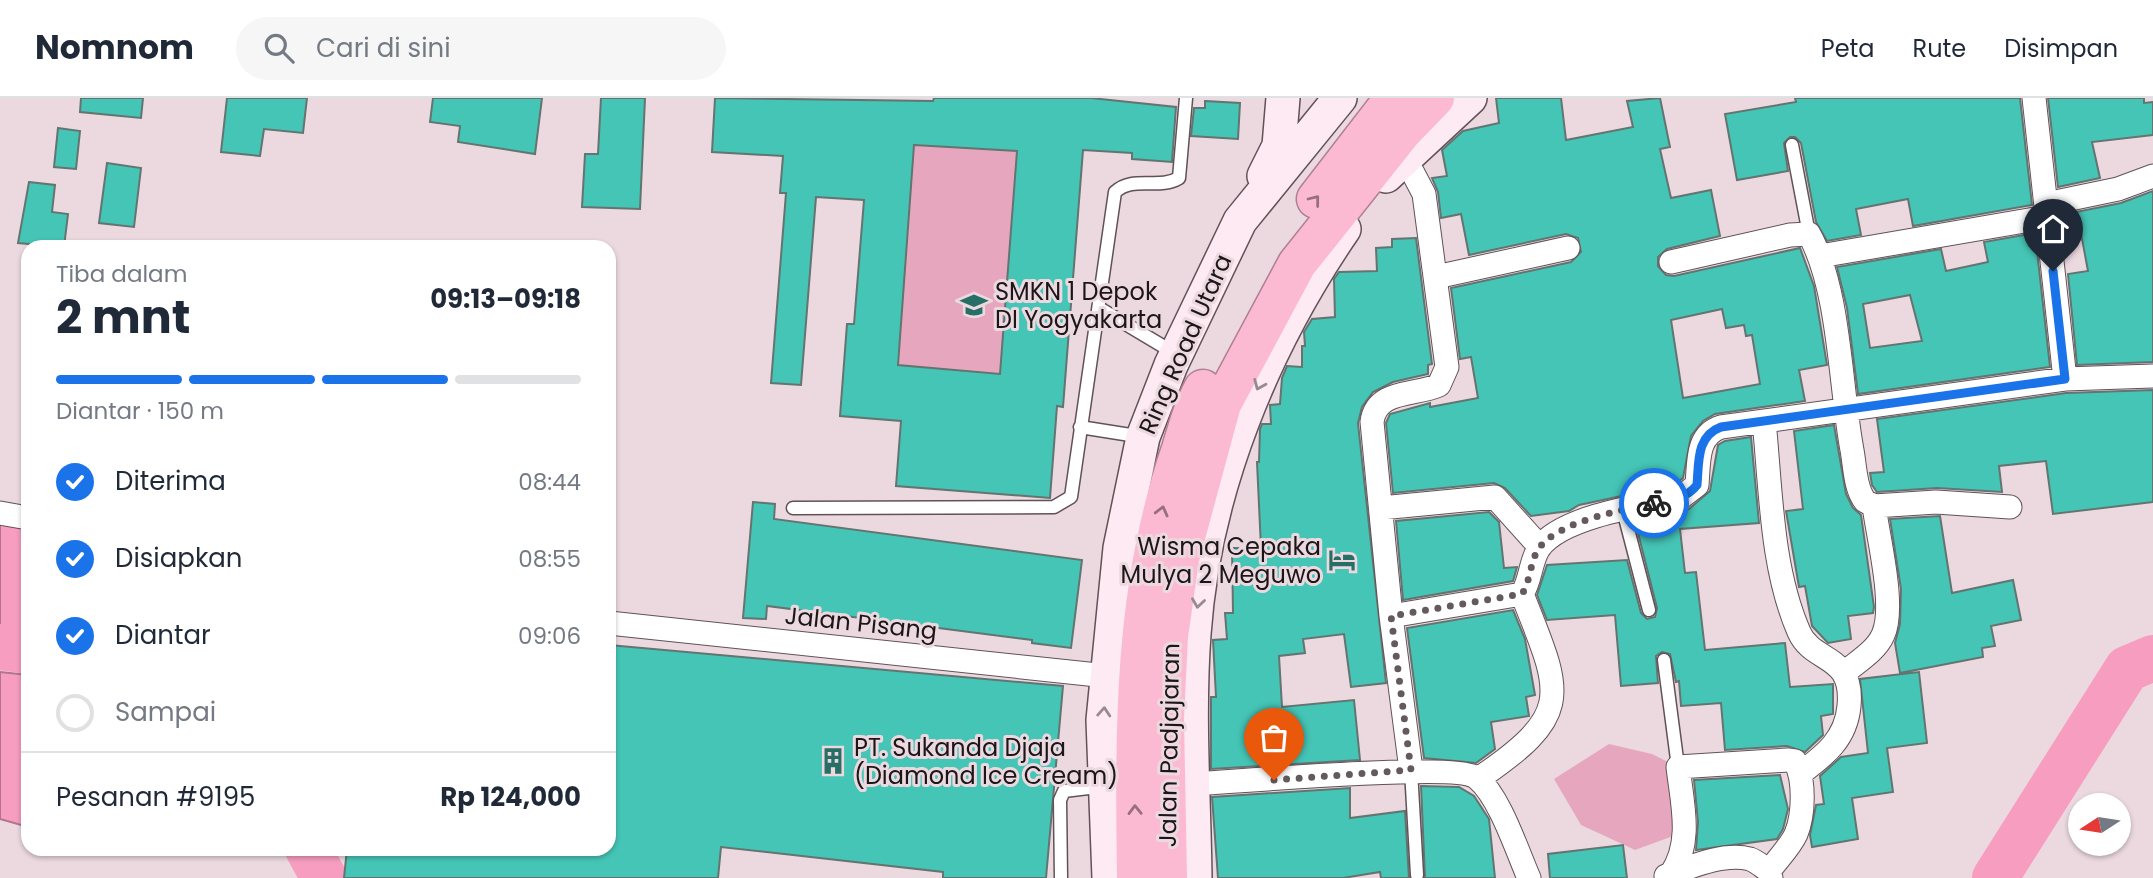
<!DOCTYPE html>
<html lang="id">
<head>
<meta charset="utf-8">
<style>
	:root { --surface:#fff; --page:#f6f6f7; --text:#1f2937; --muted:#747a83; --line:#e0e1e3; --accent:#1a73e8 }
	body { margin:0; font-family:Poppins,sans-serif; background:var(--page); color:var(--text); height:100vh; display:flex; flex-direction:column; font-size:26px; white-space:nowrap }
	* { box-sizing:border-box; margin:0 }
	p { font-size:23px; color:var(--muted) }
	.icon { flex:none; width:38px; height:38px; fill:none; stroke:currentColor; stroke-width:2; stroke-linecap:round; stroke-linejoin:round }
	.map { position:relative; flex:1; overflow:hidden }
	.sheet { position:absolute; left:21px; top:142px; width:595px; height:616px; display:flex; flex-direction:column; background:var(--surface); border-radius:21px; box-shadow:0 2px 5px #0004 }
	.sheet>* { flex:none }
	.needle { width:46px; rotate:258deg }
	.controls { position:absolute; left:2068px; top:695px; display:grid; gap:14px }
	.controls a { display:grid; place-items:center; width:63px; height:63px; border-radius:50%; background:var(--surface); box-shadow:0 2px 5px #0004; font-size:35px }
	.pin { position:absolute; display:grid; place-items:center; width:60px; height:60px; color:#fff; margin:-72px -30px; border-radius:50% 50% 50% 0; rotate:-45deg; box-shadow:0 0 7px #0007 }
	.pin .icon { rotate:45deg }
	.courier { position:absolute; display:grid; place-items:center; width:70px; height:70px; margin:-35px; border:5px solid #1a73e8; border-radius:50%; background:#fff; color:#222; box-shadow:0 2px 9px #0007 }
	.summary em { font-style:normal; font-weight:700 }
	.summary div { display:flex; flex-direction:column-reverse }
	.summary { display:flex; align-items:center; justify-content:space-between; height:119px; padding:0 35px }
	h1 { font-size:46px; font-weight:700; line-height:52px }
	.bar { display:grid; grid-template-columns:repeat(4,1fr); gap:10px 7px; align-content:center; height:84px; padding:0 35px }
	.bar i { height:9px; border-radius:5px; background:var(--line) }
	.bar .current { background:var(--accent) }
	.bar p { grid-column:span 4 }
	.line { display:flex; align-items:center; gap:18px; padding:0 35px; border-top:2px solid var(--line) }
	.line div { flex:1 }
	ol { padding:0 35px; list-style:none }
	li { display:flex; align-items:center; gap:21px; height:77px }
	li p { margin-inline-start:auto }
	li .icon { padding:7px; border-radius:50%; background:var(--accent); color:#fff; stroke-width:4 }
	li:last-child { color:var(--muted) }
	li i { width:38px; height:38px; border:4px solid var(--line); border-radius:50% }
	header { display:flex; align-items:center; gap:42px; box-sizing:border-box; height:98px; padding:0 35px; background:var(--surface); border-bottom:2px solid var(--line) }
	header strong { font-size:33px }
	nav { display:flex; gap:38px; margin-inline-start:auto; font-size:24px }
	.search { width:490px; height:63px; background:var(--page); display:flex; align-items:center; gap:18px; box-sizing:border-box; padding:0 24px; border-radius:38px; color:var(--muted); font-size:26px }
	.map>svg:first-child { display:block }
	.green { fill:#e6a7be }
	.water { fill:#f69dc0; stroke:#b5748e; stroke-width:2 }
	.lines { fill:none; stroke-linecap:round; stroke-linejoin:round }
	.river { stroke:#f69dc0; stroke-width:46 }
	.building { fill:#45c5b6; stroke:#637471; stroke-width:2; fill-rule:evenodd }
	.lane-casing { stroke:#615257; stroke-width:15 }
	.street-casing { stroke:#615257; stroke-width:25 }
	.secondary-casing { stroke:#615257; stroke-width:36 }
	.highway-casing { stroke:#ae8191; stroke-width:41 }
	.lane { stroke:#fff; stroke-width:12 }
	.street { stroke:#fff; stroke-width:23 }
	.secondary { stroke:#feeaf2; stroke-width:33 }
	.highway { stroke:#fcbad2; stroke-width:38 }
	.oneway { stroke:#97707e }
	.oneway2 { stroke:#988b90 }
	.done { stroke:#645a5e; stroke-width:7; stroke-dasharray:0 12.6 }
	.route { stroke:#1a73e8; stroke-width:9 }
	.labels { text-anchor:middle; dominant-baseline:central; stroke-width:6; stroke-linejoin:round; paint-order:stroke }
	.poi-label { font-size:24px; fill:#1c1618; stroke:#ebd9df; text-anchor:start }
	.street-label { font-size:24px; fill:#1c1618; stroke:#ebd9df }
</style>
</head>
<body>
<header>
<strong>Nomnom</strong>
<div class="search"><svg class="icon" aria-label="search" viewBox="0 0 24 24"><circle cx="10" cy="10" r="6"/><path d="M15 15l6 6"/></svg>Cari di sini</div>
<nav><a>Peta</a><a>Rute</a><a>Disimpan</a></nav>
</header>
<div class="map">
<svg width="2153" height="780" viewBox="0 0 2153 780">
	<rect width="100%" height="100%" fill="#ebd9df"/>
	<!-- green -->
	<path class="green" d="M 914,47 L 1017,53 L 1000,276 L 852,263 L 899,257 Z
		M 1609,646 L 1652,656 L 1676,668 L 1684,734 L 1635,752 L 1581,727 L 1554,681 Z"/>
	<!-- water -->
	<path class="water" d="M 0,426 L 28,430 L 28,546 L 0,543 Z
		M 0,574 L 28,577 L 28,729 L 0,721 Z"/>
	<g class="lines">
		<!-- river -->
		<path class="river" d="M 0,549 L 28,553
			M 308,751 L 324,780
			M 1995,780 L 2127,571 L 2153,560"/>
	</g>
	<!-- building -->
	<path class="building" d="M 81,0 L 143,0 L 141,20 L 80,14 Z
		M 227,0 L 307,0 L 303,35 L 264,31 L 260,58 L 221,54 Z
		M 433,0 L 542,0 L 535,56 L 458,44 L 460,28 L 430,24 Z
		M 601,0 L 645,0 L 640,111 L 582,109 L 585,56 L 598,56 Z
		M 715,0 L 933,3 L 934,0 L 1091,0 L 1176,9 L 1172,64 L 1132,61 L 1132,55 L 1083,52 L 1063,309 L 1057,308 L 1050,400 L 896,388 L 901,323 L 840,318 L 847,226 L 854,226 L 864,102 L 816,99 L 801,287 L 771,285 L 786,95 L 780,95 L 783,58 L 712,54 ZM 914,47 L 1017,53 L 1000,276 L 898,267 Z
		M 1496,0 L 1561,0 L 1566,42 L 1633,29 L 1627,3 L 1660,0 L 1670,49 L 1660,51 L 1671,100 L 1711,92 L 1720,138 L 1667,151 L 1658,159 L 1658,168 L 1666,177 L 1674,178 L 1800,150 L 1814,188 L 1827,267 L 1799,272 L 1805,303 L 1715,316 L 1703,323 L 1691,338 L 1683,380 L 1674,387 L 1579,407 L 1569,413 L 1531,418 L 1505,390 L 1494,385 L 1393,395 L 1386,325 L 1390,316 L 1430,305 L 1430,309 L 1478,300 L 1471,259 L 1460,261 L 1451,190 L 1571,164 L 1581,154 L 1578,140 L 1566,136 L 1469,157 L 1461,116 L 1441,120 L 1438,94 L 1432,80 L 1447,78 L 1442,52 L 1463,33 L 1499,25 ZM 1722,211 L 1726,230 L 1744,227 L 1746,238 L 1752,237 L 1760,286 L 1683,300 L 1671,222 Z
		M 1795,0 L 2020,0 L 2032,107 L 1913,128 L 1908,101 L 1856,111 L 1861,137 L 1827,143 L 1816,124 L 1801,45 L 1795,39 L 1790,39 L 1784,45 L 1788,73 L 1737,82 L 1725,16 L 1796,4 Z
		M 2048,0 L 2144,0 L 2144,5 L 2153,4 L 2153,37 L 2092,44 L 2100,80 L 2058,89 Z
		M 1205,3 L 1240,5 L 1238,41 L 1191,38 L 1194,10 L 1205,10 Z
		M 58,30 L 80,33 L 76,71 L 54,69 Z
		M 107,65 L 141,70 L 134,129 L 99,125 Z
		M 29,84 L 55,87 L 52,114 L 68,116 L 64,149 L 18,145 Z
		M 2153,93 L 2153,264 L 2077,267 L 2068,176 L 2088,173 L 2080,130 L 2063,133 L 2061,117 L 2121,105 Z
		M 2035,135 L 2050,269 L 1858,296 L 1847,210 L 1837,169 L 1941,151 L 1946,173 L 1988,164 L 1984,144 ZM 1910,197 L 1922,243 L 1870,250 L 1863,206 Z
		M 1416,140 L 1432,266 L 1428,267 L 1428,276 L 1393,284 L 1373,294 L 1362,309 L 1358,325 L 1386,585 L 1351,589 L 1344,536 L 1303,541 L 1305,555 L 1279,558 L 1282,609 L 1354,602 L 1360,662 L 1211,671 L 1211,599 L 1216,599 L 1213,542 L 1227,541 L 1225,515 L 1233,515 L 1232,450 L 1261,450 L 1257,364 L 1259,364 L 1260,331 L 1262,326 L 1271,326 L 1270,307 L 1280,306 L 1282,280 L 1287,268 L 1302,269 L 1302,248 L 1305,248 L 1304,234 L 1312,221 L 1335,219 L 1334,181 L 1339,174 L 1377,173 L 1376,150 L 1392,149 L 1392,141 Z
		M 2153,292 L 2153,404 L 2053,416 L 2046,363 L 1999,368 L 2002,394 L 1937,390 L 1877,394 L 1872,387 L 1870,375 L 1884,374 L 1877,321 L 2066,295 Z
		M 1834,327 L 1846,396 L 1853,410 L 1861,417 L 1874,509 L 1873,515 L 1848,518 L 1851,541 L 1828,545 L 1812,528 L 1805,488 L 1799,489 L 1786,413 L 1803,411 L 1794,333 Z
		M 1751,339 L 1759,425 L 1680,431 L 1685,475 L 1696,474 L 1705,552 L 1785,545 L 1790,589 L 1833,586 L 1833,616 L 1821,618 L 1823,637 L 1805,654 L 1787,648 L 1725,652 L 1721,605 L 1681,608 L 1679,583 L 1676,584 L 1670,556 L 1662,554 L 1656,558 L 1658,585 L 1621,588 L 1615,517 L 1547,522 L 1537,497 L 1547,467 L 1627,462 L 1641,515 L 1647,521 L 1655,519 L 1657,510 L 1635,423 L 1689,411 L 1710,393 L 1718,347 L 1725,343 Z
		M 753,404 L 775,406 L 774,421 L 1082,462 L 1071,550 L 1032,545 L 1032,542 L 767,508 L 766,521 L 743,520 Z
		M 1489,414 L 1499,424 L 1504,470 L 1517,469 L 1513,483 L 1403,502 L 1396,423 Z
		M 1940,418 L 1952,495 L 2013,482 L 2021,522 L 1991,528 L 1995,548 L 1982,550 L 1983,559 L 1900,575 L 1895,545 L 1900,526 L 1901,491 L 1890,421 Z
		M 1513,512 L 1525,541 L 1535,597 L 1526,599 L 1529,618 L 1491,624 L 1495,651 L 1476,665 L 1424,660 L 1407,530 Z
		M 609,547 L 1063,588 L 1046,780 L 943,780 L 943,774 L 721,749 L 718,780 L 344,780 L 347,751 L 609,751 Z
		M 1919,574 L 1927,645 L 1887,650 L 1893,694 L 1852,700 L 1858,741 L 1812,749 L 1810,737 L 1816,707 L 1824,706 L 1820,678 L 1841,659 L 1868,655 L 1860,581 Z
		M 1780,677 L 1788,711 L 1783,731 L 1777,741 L 1696,752 L 1698,724 L 1694,682 Z
		M 1421,688 L 1459,689 L 1474,698 L 1489,721 L 1495,780 L 1425,780 Z
		M 1350,690 L 1350,720 L 1405,713 L 1409,780 L 1381,780 L 1380,774 L 1343,780 L 1218,780 L 1212,699 Z
		M 1623,747 L 1627,780 L 1550,780 L 1548,756 Z"/>
	<g class="lines">
		<defs>
			<path id="lane" d="M 1792,47 L 1809,136
				M 1099,210 L 1176,256
				M 1080,329 L 1143,339
				M 793,410 L 1054,409 L 1071,399 L 1115,94 C 1133,77 1159,92 1179,80 L 1186,0
				M 1623,412 L 1649,512
				M 1664,562 L 1678,669
				M 1411,672 L 1417,777
				M 1061,780 L 1060,702 L 1064,693 L 1105,688"/>
			<path id="street" d="M 2034,0 L 2065,281
				M 1397,64 L 1413,75 L 1424,96 L 1447,269 L 1439,287 C 1415,298 1376,291 1372,324 L 1391,518 L 1411,672
				M 2046,106 L 2118,91 L 2153,78
				M 1820,158 L 2047,119
				M 1671,164 L 1790,137 L 1809,136 C 1840,192 1840,288 1852,352 C 1855,368 1855,390 1865,403 L 1874,408 L 1936,404 L 2010,409
				M 1436,179 L 1568,150
				M 1764,323 C 1771,392 1771,470 1799,534 C 1813,566 1854,555 1849,608 C 1846,641 1825,657 1801,675
				M 1381,410 L 1495,399 L 1540,449
				M 0,415 L 28,420
				M 1391,518 L 1522,496 C 1531,482 1530,464 1539,450 C 1562,418 1643,407 1680,400 L 1697,387 C 1699,365 1696,337 1721,329 L 2065,281 L 2153,278
				M 609,525 L 1107,578
				M 1844,575 C 1857,564 1876,553 1883,537 C 1896,509 1878,439 1874,408
				M 1478,681 C 1575,615 1562,597 1522,496
				M 1193,686 C 1234,684 1457,664 1477,680 C 1500,699 1517,753 1529,780
				M 1671,776 C 1693,744 1682,705 1678,669 L 1788,662 L 1795,663 C 1805,682 1804,716 1796,736 C 1790,749 1777,762 1769,773
				M 1666,778 C 1690,769 1724,754 1750,761 C 1756,763 1763,769 1769,773 L 1771,780"/>
			<path id="secondary" d="M 1264,78 L 1279,48 L 1283,0
				M 1386,78 L 1470,0
				M 1109,780 L 1103,622 L 1120,450 L 1143,339 L 1171,267 L 1240,123 L 1340,0
				M 1195,780 C 1194,699 1188,617 1194,536 C 1204,392 1263,249 1344,131"/>
			<path id="highway" d="M 1316,101 L 1394,0
				M 1136,780 C 1134,634 1132,491 1181,351 C 1187,331 1193,309 1203,291
				M 1168,780 L 1165,620 L 1169,538 L 1180,461 L 1222,306 L 1297,166 L 1403,33 L 1435,0"/>
		</defs>
		<!-- lane casing -->
		<use href="#lane" class="lane-casing"/>
		<!-- street casing -->
		<use href="#street" class="street-casing"/>
		<!-- secondary casing -->
		<use href="#secondary" class="secondary-casing"/>
		<!-- highway casing -->
		<use href="#highway" class="highway-casing"/>
		<!-- lane -->
		<use href="#lane" class="lane"/>
		<!-- street -->
		<use href="#street" class="street"/>
		<!-- secondary -->
		<use href="#secondary" class="secondary"/>
		<!-- highway -->
		<use href="#highway" class="highway"/>
	</g>
	<!-- one-way arrows -->
	<defs><path id="oneway-chevron" d="M-2-3.5L2.5 0L-2 3.5" fill="none" stroke-width="1.6" stroke-linecap="round" stroke-linejoin="round" transform="scale(1.75)"/></defs>
	<g class="oneway">
		<use href="#oneway-chevron" transform="translate(1315 102) rotate(-52)"/>
		<use href="#oneway-chevron" transform="translate(1162 413) rotate(-76)"/>
		<use href="#oneway-chevron" transform="translate(1135 712) rotate(-91)"/>
	</g>
	<g class="oneway2">
		<use href="#oneway-chevron" transform="translate(1259 287) rotate(113)"/>
		<use href="#oneway-chevron" transform="translate(1198 505) rotate(98)"/>
		<use href="#oneway-chevron" transform="translate(1104 614) rotate(-86)"/>
	</g>
	<g class="lines">
		<!-- done -->
		<path class="done" d="M 1274,682 L 1411,672 L 1391,518 L 1522,496 C 1531,482 1530,463 1539,450 C 1559,423 1623,412 1654,405"/>
		<!-- route -->
		<path class="route" d="M 1654,405 C 1670,402 1686,401 1697,387 C 1699,365 1696,338 1721,329 L 2065,281 L 2053,173"/>
	</g>
	<!-- icons -->
	<defs>
		<symbol id="school-bare" viewBox="-9 -9 18 18"><path d="M0-5L7-2L0 1L-7-2ZM-4 1L0 2.5L4 1V4Q0 6-4 4Z" fill="#276f66" stroke="#ebd9df" stroke-width="2.5" paint-order="stroke"/></symbol>
		<symbol id="hotel-bare" viewBox="-9 -9 18 18"><path d="M-6-4.5h1.5V1H6V5H4.5V3h-9V5H-6ZM-4 0a1.8 1.8 0 1 1 3.6 0ZM.5 0V-2.5h3Q6-2.5 6 0Z" fill="#276f66" stroke="#ebd9df" stroke-width="2.5" paint-order="stroke"/></symbol>
		<symbol id="building-bare" viewBox="-9 -9 18 18"><path d="M-4-6H4V6H1V3H-1V6H-4ZM-2.5-4.3h1.7v1.8h-1.7ZM.8-4.3h1.7v1.8H.8ZM-2.5-1h1.7V.8h-1.7ZM.8-1h1.7V.8H.8Z" fill="#276f66" stroke="#ebd9df" stroke-width="2.5" paint-order="stroke"/></symbol>
	</defs>
	<g fill-rule="evenodd">
		<use href="#school-bare" x="955" y="188" width="38" height="38"/>
		<use href="#hotel-bare" x="1323" y="443" width="38" height="38"/>
		<use href="#building-bare" x="814" y="644" width="38" height="38"/>
	</g>
	<g class="labels">
		<!-- poi labels -->
		<g class="poi-label">
			<text x="995" y="193">SMKN 1 Depok<tspan x="995" dy="28">DI Yogyakarta</tspan></text>
			<text x="1321" y="448" text-anchor="end">Wisma Cepaka<tspan x="1321" dy="28">Mulya 2 Meguwo</tspan></text>
			<text x="854" y="649">PT. Sukanda Djaja<tspan x="854" dy="28">(Diamond Ice Cream)</tspan></text>
		</g>
		<!-- street labels -->
		<g class="street-label">
			<text transform="translate(1185 246) rotate(-66)">Ring Road Utara</text>
			<text transform="translate(861 525) rotate(6)">Jalan Pisang</text>
			<text transform="translate(1169 647) rotate(-89)">Jalan Padjajaran</text>
		</g>
	</g>
</svg>
<div class="controls">
<a><svg class="needle" viewBox="-14 -14 28 28"><path d="M0-13l5 13h-10z" fill="#e53935"/><path d="M0 13l5-13h-10z" fill="#747a83"/></svg></a>
</div>
<div class="pin" style="left:1274px;top:682px;background:#ea580c"><svg class="icon" aria-label="bag" viewBox="0 0 24 24"><path d="M5 8h14l-1 12H6zM9 8a3 3 0 0 1 6 0"/></svg></div>
<div class="pin" style="left:2053px;top:173px;background:#1f2937"><svg class="icon" aria-label="home" viewBox="0 0 24 24"><path d="M3 11l9-7 9 7M6 9v11h12V9"/></svg></div>
<div class="courier" style="left:1654px;top:405px"><svg class="icon" aria-label="bike" viewBox="0 0 24 24"><circle cx="6" cy="16" r="4"/><circle cx="18" cy="16" r="4"/><path d="M6 16l4-8h5l3 8M10 8l3 8H6M13 5h3"/></svg></div>
<section class="sheet">
<div class="summary"><div><h1>2 mnt</h1><p>Tiba dalam</p></div><em>09:13–09:18</em></div>
<div class="bar"><i class="current"></i><i class="current"></i><i class="current"></i><i></i><p>Diantar · 150 m</p></div>
<ol>
<li><svg class="icon" aria-label="check" viewBox="0 0 24 24"><path d="M5 12l5 5 9-10"/></svg>Diterima<p>08:44</p></li>
<li><svg class="icon" aria-label="check" viewBox="0 0 24 24"><path d="M5 12l5 5 9-10"/></svg>Disiapkan<p>08:55</p></li>
<li><svg class="icon" aria-label="check" viewBox="0 0 24 24"><path d="M5 12l5 5 9-10"/></svg>Diantar<p>09:06</p></li>
<li><i></i>Sampai</li>
</ol>
<div class="line" style="height:91px"><div>Pesanan #9195</div><b>Rp 124,000</b></div>
</section>
</div>
</body>
</html>
